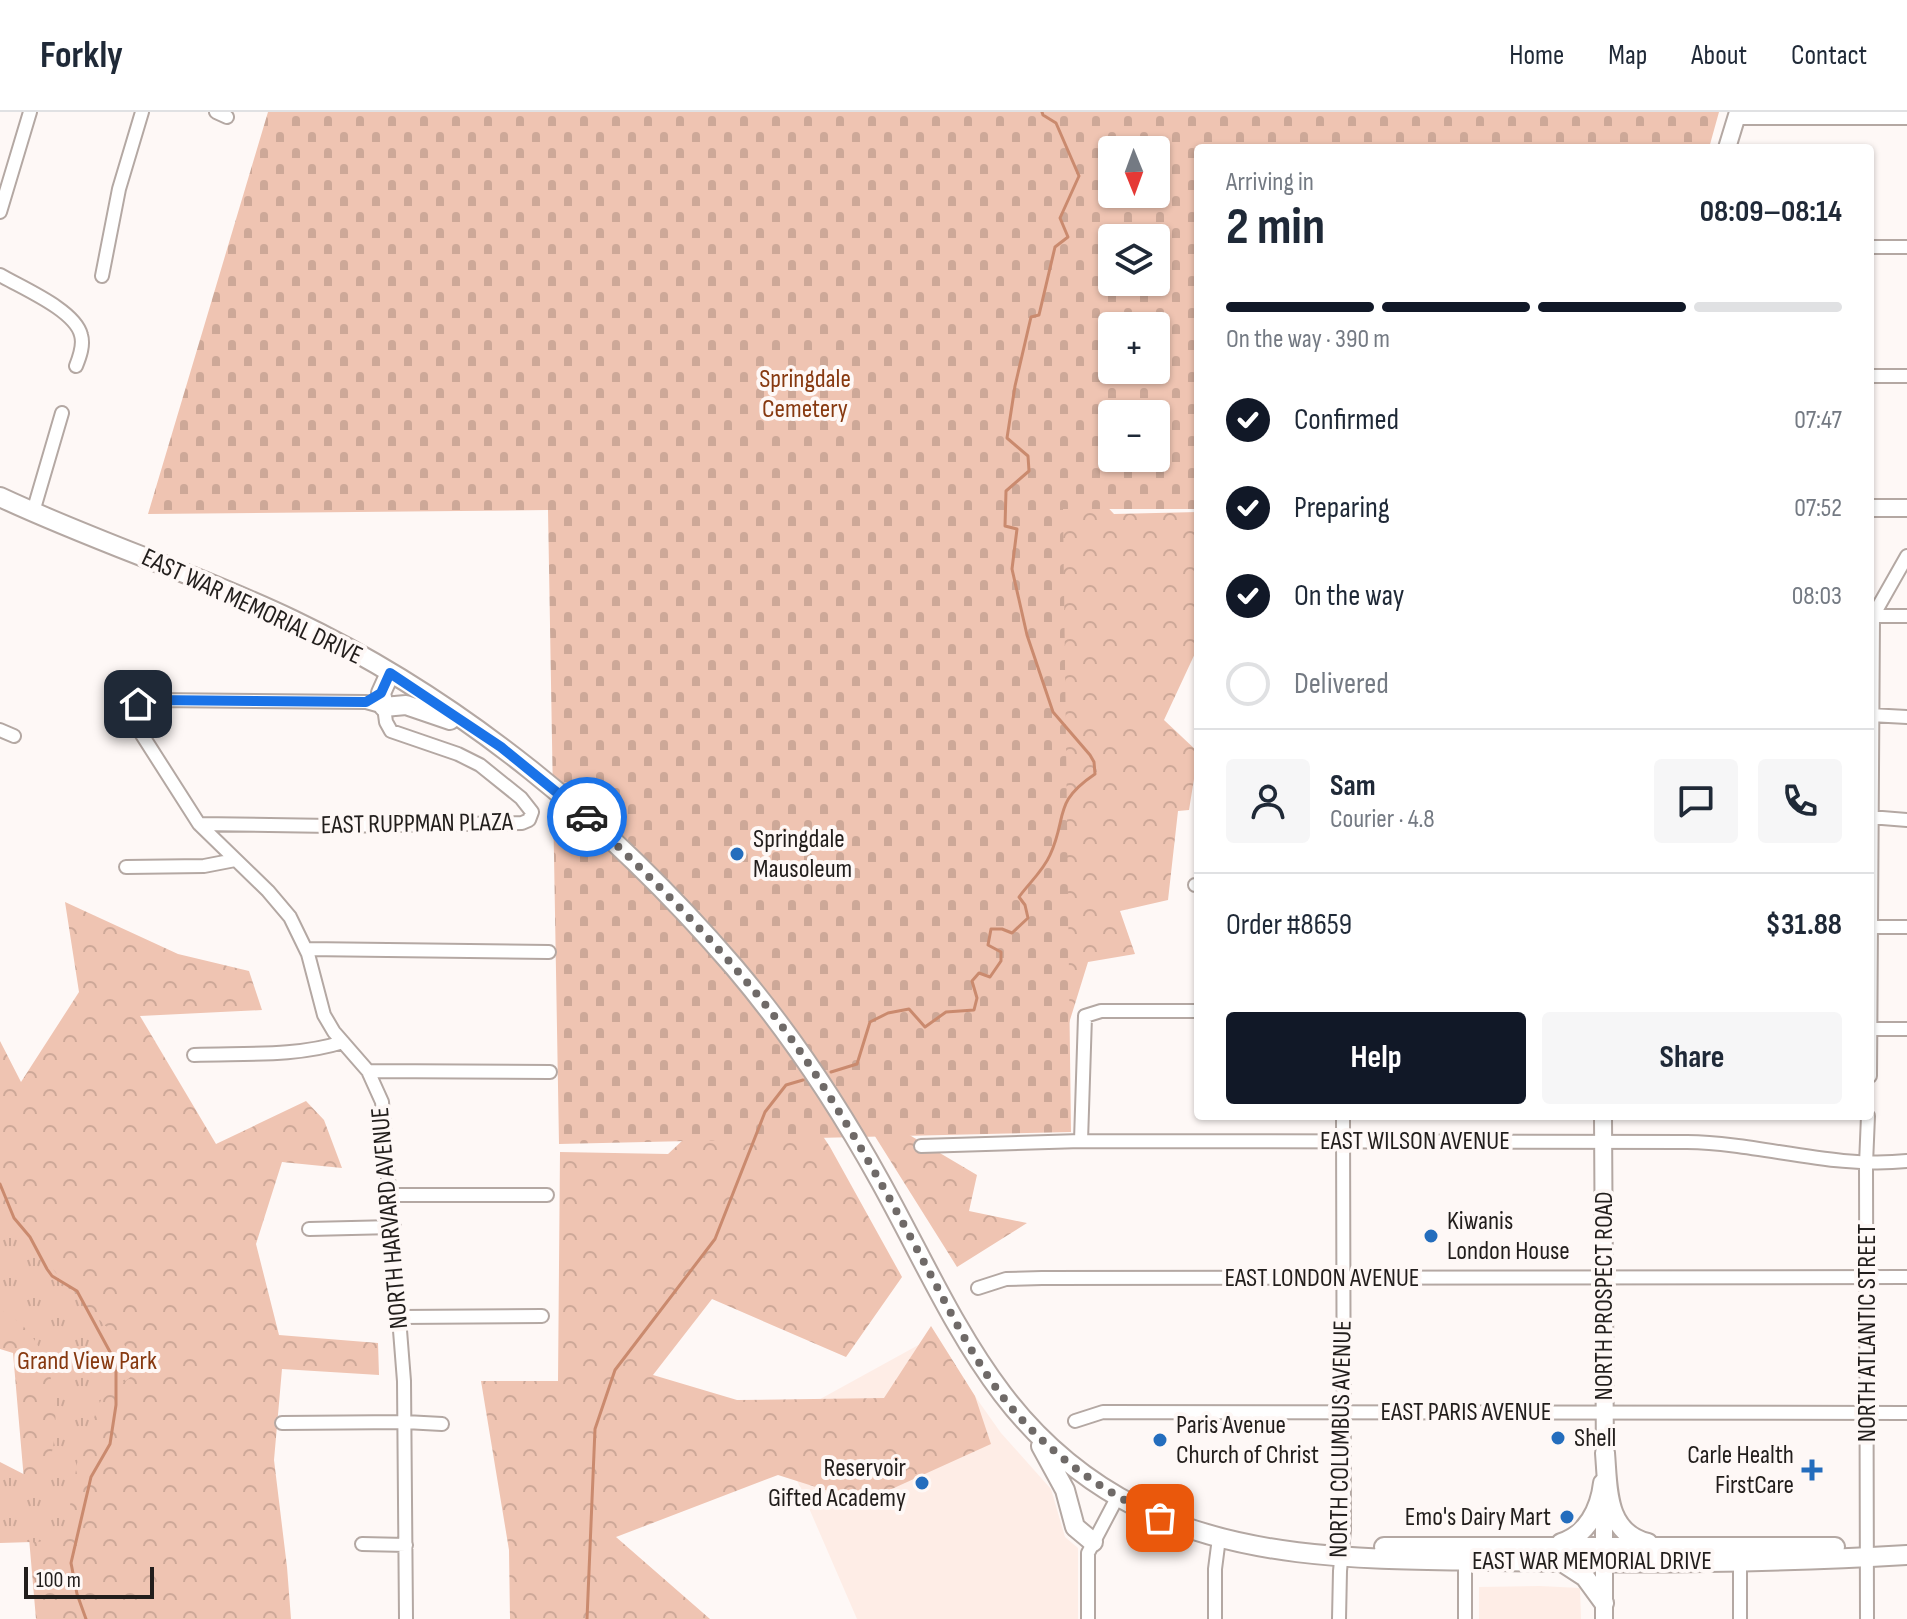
<!DOCTYPE html>
<html lang="en">
<head>
<meta charset="utf-8">
<style>
	:root { --surface:#fff; --page:#f6f6f7; --text:#1f2937; --muted:#747a83; --line:#e0e1e3; --accent:#111827 }
	body { margin:0; font-family:"Sofia Sans Condensed",sans-serif; background:var(--page); color:var(--text); height:100vh; display:flex; flex-direction:column; font-size:30px; white-space:nowrap }
	* { box-sizing:border-box; margin:0 }
	p { font-size:26px; color:var(--muted) }
	.icon { flex:none; width:44px; height:44px; fill:none; stroke:currentColor; stroke-width:2; stroke-linecap:round; stroke-linejoin:round }
	.map { position:relative; flex:1; overflow:hidden }
	.drawer { position:absolute; left:1194px; top:32px; width:680px; height:976px; display:flex; flex-direction:column; background:var(--surface); border-radius:8px; box-shadow:0 2px 6px #0004 }
	.drawer>* { flex:none }
	.needle { width:52px; rotate:179deg }
	.tools { position:absolute; left:1098px; top:24px; display:grid; gap:16px }
	.tools a { display:grid; place-items:center; width:72px; height:72px; border-radius:8px; background:var(--surface); box-shadow:0 2px 6px #0004; font-size:40px }
	.scale { position:absolute; left:24px; bottom:20px; width:130px; box-sizing:border-box; padding-left:8px; border:4px solid #221e1c; border-top:0; font-size:22px; line-height:28px; white-space:nowrap; color:#221e1c; -webkit-text-stroke:6px #fef8f6; paint-order:stroke }
	.pin { position:absolute; display:grid; place-items:center; width:68px; height:68px; color:#fff; margin:-34px; border-radius:16px; box-shadow:0 4px 12px #0006 }
	.courier { position:absolute; display:grid; place-items:center; width:80px; height:80px; margin:-40px; border:6px solid #1a73e8; border-radius:50%; background:#fff; color:#222; box-shadow:0 2px 10px #0007 }
	.headline em { font-style:normal; font-weight:700 }
	.headline div { display:flex; flex-direction:column-reverse }
	.headline { display:flex; align-items:center; justify-content:space-between; height:136px; padding:0 32px }
	h1 { font-size:52px; font-weight:700; line-height:60px }
	.bar { display:grid; grid-template-columns:repeat(4,1fr); gap:12px 8px; align-content:center; height:96px; padding:0 32px }
	.bar i { height:10px; border-radius:6px; background:var(--line) }
	.bar .active { background:var(--accent) }
	.bar p { grid-column:span 4 }
	.line { display:flex; align-items:center; gap:20px; padding:0 32px; border-top:2px solid var(--line) }
	.line div { flex:1 }
	.round { display:grid; place-items:center; flex:none; width:84px; height:84px; border-radius:8px; background:var(--page) }
	ol { padding:0 32px; list-style:none }
	li { display:flex; align-items:center; gap:24px; height:88px }
	li p { margin-inline-start:auto }
	li .icon { padding:8px; border-radius:50%; background:var(--accent); color:#fff; stroke-width:4 }
	li:last-child { color:var(--muted) }
	li i { width:44px; height:44px; border:4px solid var(--line); border-radius:50% }
	.action { display:flex; gap:16px; margin-top:auto; padding:16px 32px }
	.action a { flex:1; height:92px; border-radius:8px; background:var(--accent); color:#fff; font-size:32px; font-weight:700; line-height:92px; text-align:center }
	.action a+a { background:var(--page); color:var(--text) }
	header { display:flex; align-items:center; gap:48px; box-sizing:border-box; height:112px; padding:0 40px; background:var(--surface); border-bottom:2px solid var(--line) }
	header strong { font-size:38px }
	nav { display:flex; gap:44px; margin-inline-start:auto; font-size:28px }
	.map>svg:first-child { display:block }
	.built { fill:#feede6 }
	.forest { fill:url(#forest-crowns) }
	.cemetery { fill:url(#cemetery-stones); fill-rule:evenodd }
	.park { fill:url(#park-tufts) }
	.lines { fill:none; stroke-linecap:round; stroke-linejoin:round }
	.stream { stroke:#ca8a6e; stroke-width:3 }
	.minor-casing { stroke:#b4a8a3; stroke-width:16 }
	.major-casing { stroke:#b4a8a3; stroke-width:20 }
	.highway-casing { stroke:#b4a8a3; stroke-width:22 }
	.minor { stroke:#fff; stroke-width:12 }
	.major { stroke:#fff; stroke-width:16 }
	.highway { stroke:#fff; stroke-width:18 }
	.done { stroke:#6f6a68; stroke-width:8; stroke-dasharray:0 14.4 }
	.route { stroke:#1a73e8; stroke-width:10 }
	.poi-dot { fill:#246dbd; stroke:#fef8f6; stroke-width:3 }
	.labels { text-anchor:middle; dominant-baseline:central; stroke-width:8; stroke-linejoin:round; paint-order:stroke }
	.park-label { font-size:26px; fill:#873910; stroke:#fef8f6 }
	.street-label { font-size:26px; fill:#221e1c; stroke:#fef8f6 }
	.poi-label { font-size:26px; fill:#221e1c; stroke:#fef8f6; text-anchor:start }
</style>
</head>
<body>
<header>
<strong>Forkly</strong>
<nav><a>Home</a><a>Map</a><a>About</a><a>Contact</a></nav>
</header>
<div class="map">
<svg width="1907" height="1507" viewBox="0 0 1907 1507">
	<defs>
		<pattern id="forest-crowns" width="20" height="18" patternUnits="userSpaceOnUse" patternTransform="scale(2)"><rect width="20" height="18" fill="#efc4b2"/><path d="M2 6a3 3 0 1 1 6 0M12 15a3 3 0 1 1 6 0" fill="none" stroke="#cda898"/></pattern>
		<pattern id="cemetery-stones" width="16" height="16" patternUnits="userSpaceOnUse" patternTransform="scale(2)"><rect width="16" height="16" fill="#efc4b2"/><path d="M2 7V4a2 2 0 0 1 4 0v3zM10 15v-3a2 2 0 0 1 4 0v3z" fill="#cda898"/></pattern>
		<pattern id="park-tufts" width="24" height="20" patternUnits="userSpaceOnUse" patternTransform="scale(2)"><rect width="24" height="20" fill="#efc4b2"/><path d="M3 7l-1-3M5 7V3M7 7l1-3M15 17l-1-3M17 17v-4M19 17l1-3" fill="none" stroke="#cda898"/></pattern>
	</defs>
	<rect width="100%" height="100%" fill="#fef8f6"/>
	<!-- built -->
	<path class="built" d="M 933,1225 L 1001,1321 L 1051,1377 L 1065,1425 L 1078,1436 L 1078,1507 L 857,1507 L 773,1313 Z
		M 1540,1474 L 1580,1476 L 1581,1507 L 1479,1507 L 1479,1475 Z"/>
	<!-- forest -->
	<path class="forest" d="M 1038,321 L 1114,402 L 1198,400 L 1198,535 L 1164,608 L 1198,640 L 1198,668 L 1194,667 L 1189,698 L 1178,699 L 1168,788 L 1120,799 L 1135,842 L 1088,850 L 1065,924 L 906,1021 L 977,1063 L 969,1099 L 1027,1111 L 957,1155 L 866,1010 Z
		M 65,790 L 178,842 L 249,859 L 262,898 L 140,904 L 216,1032 L 306,989 L 324,1008 L 342,1056 L 282,1050 L 256,1132 L 279,1223 L 378,1231 L 379,1263 L 282,1257 L 274,1348 L 287,1455 L 291,1507 L 36,1507 L 13,1241 L 0,1237 L 0,929 L 21,970 L 79,880 Z
		M 751,915 L 830,1035 L 902,1165 L 846,1245 L 712,1187 L 653,1263 L 737,1288 L 884,1286 L 931,1214 L 975,1284 L 991,1332 L 863,1390 L 778,1363 L 616,1425 L 710,1507 L 510,1507 L 509,1438 L 481,1269 L 558,1269 L 560,1040 L 668,1042 L 728,986 Z"/>
	<!-- cemetery -->
	<path class="cemetery" d="M 268,0 L 1719,0 L 1709,36 L 1198,36 L 1198,397 L 1063,397 L 1071,1020 L 559,1032 L 548,398 L 148,402 ZM 1112,38 L 1156,38 L 1156,82 L 1112,82 ZM 1112,126 L 1156,126 L 1156,170 L 1112,170 ZM 1112,214 L 1156,214 L 1156,258 L 1112,258 ZM 1112,302 L 1156,302 L 1156,346 L 1112,346 Z"/>
	<!-- park -->
	<path class="park" d="M 0,1092 L 74,1183 L 146,1253 L 101,1288 L 78,1346 L 64,1429 L 0,1431 L 0,1350 L 39,1370 C 44,1359 51,1347 53,1335 C 60,1294 53,1242 21,1212 C 15,1206 7,1202 0,1198 Z"/>
	<g class="lines">
		<!-- stream -->
		<path class="stream" d="M 831,960 L 857,952 L 870,910 L 888,901 L 909,897 L 925,915 L 946,900 L 974,898 L 977,886 L 972,869 L 979,861 L 990,865 L 1001,849 L 1001,840 L 988,833 L 991,817 L 1002,817 L 1012,821 L 1028,806 L 1025,793 L 1019,785 C 1029,771 1043,759 1050,743 C 1068,704 1052,691 1095,662 L 1094,650 L 1090,643 L 1053,600 L 1027,523 L 1012,457 L 1017,417 L 1005,414 L 1006,379 L 1029,359 L 1028,344 L 1007,326 L 1015,274 L 1031,205 L 1039,203 L 1055,135 L 1068,125 L 1060,106 L 1079,64 L 1056,11 L 1043,3 L 1042,0
			M 0,1072 L 14,1106 L 30,1125 L 47,1157 L 52,1164 L 77,1179 L 116,1251 L 116,1293 L 110,1332 L 91,1365 L 71,1451 L 77,1482 L 86,1507
			M 587,1507 L 595,1317 L 615,1258 L 715,1127 L 765,1000 L 786,973 L 803,968"/>
		<defs>
			<path id="minor" d="M 216,0 L 227,5
				M 1736,6 L 1907,6
				M 0,100 L 30,0
				M 1870,135 L 1907,135
				M 0,163 C 22,176 75,198 81,223 C 84,233 80,244 76,254
				M 102,164 L 119,77 L 142,0
				M 1870,264 L 1907,264
				M 33,400 L 62,301
				M 1870,504 L 1907,504
				M 1870,603 L 1907,605
				M 0,618 L 14,624
				M 1870,705 L 1907,708
				M 199,712 L 332,714 L 522,711 L 529,708 L 532,700 L 521,686 L 480,653 L 458,642 L 391,619 L 386,610 L 384,595 L 366,590 L 155,588 L 142,589 L 132,599 L 133,606 L 139,618 L 199,712 L 268,779 L 290,805 L 308,842 L 324,903 L 334,920 L 368,959 L 382,990 L 404,1269 L 406,1507
				M 126,755 L 204,754 L 235,748
				M 1195,773 L 1198,773
				M 1870,815 L 1907,815
				M 306,837 L 549,840
				M 1870,917 L 1907,917
				M 194,943 C 243,941 296,945 343,930
				M 368,959 L 550,960
				M 1870,964 L 1873,504 L 1907,444
				M 1081,1029 L 1085,904 L 1101,899 L 1198,899
				M 921,1034 L 1081,1029 L 1687,1030 C 1761,1031 1832,1057 1907,1049
				M 391,1083 L 547,1083
				M 309,1117 L 394,1115
				M 978,1176 L 1006,1167 L 1042,1166 L 1907,1165
				M 399,1205 L 542,1204
				M 1075,1309 L 1103,1300 L 1907,1301
				M 282,1311 L 405,1310 L 442,1312
				M 362,1432 L 406,1433
				M 1465,1448 L 1465,1507
				M 1088,1507 L 1088,1441 L 1118,1384
				M 1215,1507 L 1215,1457 L 1219,1426
				M 1339,1507 L 1340,1459 L 1344,1418 L 1343,1004
				M 1740,1507 L 1740,1450
				M 1867,1507 L 1866,1052 L 1868,1004"/>
			<path id="major" d="M 1727,36 L 1738,0
				M 1870,396 L 1907,396
				M 1603,1004 L 1605,1353
				M 1604,1381 L 1604,1507"/>
			<path id="highway" d="M 0,385 C 96,430 197,462 293,508 C 463,589 612,713 734,855 C 790,921 838,993 880,1069 C 952,1199 996,1324 1137,1395 C 1247,1450 1375,1447 1495,1449 C 1632,1452 1770,1451 1907,1443
				M 390,561 L 381,581 L 384,595 L 406,593 L 450,608
				M 1041,1334 L 1065,1378 L 1075,1415 L 1093,1430
				M 1605,1341 C 1608,1376 1605,1421 1648,1431
				M 1561,1431 C 1587,1423 1600,1397 1603,1371
				M 1384,1435 L 1835,1435
				M 1565,1452 L 1585,1465 L 1604,1491"/>
		</defs>
		<!-- minor casing -->
		<use href="#minor" class="minor-casing"/>
		<!-- major casing -->
		<use href="#major" class="major-casing"/>
		<!-- highway casing -->
		<use href="#highway" class="highway-casing"/>
		<!-- minor -->
		<use href="#minor" class="minor"/>
		<!-- major -->
		<use href="#major" class="major"/>
		<!-- highway -->
		<use href="#highway" class="highway"/>
	</g>
	<g class="lines">
		<!-- done -->
		<path class="done" d="M 587,705 C 669,782 750,863 812,957 C 854,1021 891,1088 927,1156 C 956,1210 983,1268 1027,1313 C 1065,1353 1110,1383 1160,1406"/>
		<!-- route -->
		<path class="route" d="M 138,592 L 150,588 L 366,590 L 381,581 L 390,561 L 501,635 L 587,705"/>
	</g>
	<!-- markers -->
	<g class="poi-dot">
		<circle cx="737" cy="742" r="8"/>
		<circle cx="1431" cy="1124" r="8"/>
		<circle cx="1558" cy="1326" r="8"/>
		<circle cx="1160" cy="1328" r="8"/>
		<path d="M1808 1346h8v8h8v8h-8v8h-8v-8h-8v-8h8z"/>
		<circle cx="922" cy="1371" r="8"/>
		<circle cx="1567" cy="1405" r="8"/>
	</g>
	<g class="labels">
		<!-- park labels -->
		<g class="park-label">
			<text x="805" y="267">Springdale<tspan x="805" dy="30">Cemetery</tspan></text>
			<text x="87" y="1249">Grand View Park</text>
		</g>
		<!-- street labels -->
		<g class="street-label">
			<text transform="translate(252 495) rotate(25)">EAST WAR MEMORIAL DRIVE</text>
			<text transform="translate(417 712) rotate(-1)">EAST RUPPMAN PLAZA</text>
			<text x="1415" y="1029">EAST WILSON AVENUE</text>
			<text transform="translate(390 1106) rotate(-95)">NORTH HARVARD AVENUE</text>
			<text x="1322" y="1166">EAST LONDON AVENUE</text>
			<text transform="translate(1604 1184) rotate(-90)">NORTH PROSPECT ROAD</text>
			<text transform="translate(1867 1221) rotate(-90)">NORTH ATLANTIC STREET</text>
			<text x="1466" y="1300">EAST PARIS AVENUE</text>
			<text transform="translate(1341 1327) rotate(-89)">NORTH COLUMBUS AVENUE</text>
			<text x="1592" y="1449">EAST WAR MEMORIAL DRIVE</text>
		</g>
		<!-- poi labels -->
		<g class="poi-label">
			<text x="753" y="727">Springdale<tspan x="753" dy="30">Mausoleum</tspan></text>
			<text x="1447" y="1109">Kiwanis<tspan x="1447" dy="30">London House</tspan></text>
			<text x="1176" y="1313">Paris Avenue<tspan x="1176" dy="30">Church of Christ</tspan></text>
			<text x="1574" y="1326">Shell</text>
			<text x="1794" y="1343" text-anchor="end">Carle Health<tspan x="1794" dy="30">FirstCare</tspan></text>
			<text x="906" y="1356" text-anchor="end">Reservoir<tspan x="906" dy="30">Gifted Academy</tspan></text>
			<text x="1551" y="1405" text-anchor="end">Emo's Dairy Mart</text>
		</g>
	</g>
</svg>
<div class="tools">
<a><svg class="needle" viewBox="-14 -14 28 28"><path d="M0-13l5 13h-10z" fill="#e53935"/><path d="M0 13l5-13h-10z" fill="#747a83"/></svg></a>
<a><svg class="icon" aria-label="layers" viewBox="0 0 24 24"><path d="M12 4l9 5-9 5-9-5zM3 14l9 5 9-5"/></svg></a>
<a>+</a>
<a>−</a>
</div>
<div class="scale">100 m</div>
<div class="pin" style="left:1160px;top:1406px;background:#ea580c"><svg class="icon" aria-label="bag" viewBox="0 0 24 24"><path d="M5 8h14l-1 12H6zM9 8a3 3 0 0 1 6 0"/></svg></div>
<div class="pin" style="left:138px;top:592px;background:#1f2937"><svg class="icon" aria-label="home" viewBox="0 0 24 24"><path d="M3 11l9-7 9 7M6 9v11h12V9"/></svg></div>
<div class="courier" style="left:587px;top:705px"><svg class="icon" aria-label="car" viewBox="0 0 24 24"><path d="M5 17H2v-5l4-1 3-4h7l3 4 3 1v5h-3M9 17h6M6 11h13"/><circle cx="7" cy="17" r="2"/><circle cx="17" cy="17" r="2"/></svg></div>
<section class="drawer">
<div class="headline"><div><h1>2 min</h1><p>Arriving in</p></div><em>08:09–08:14</em></div>
<div class="bar"><i class="active"></i><i class="active"></i><i class="active"></i><i></i><p>On the way · 390 m</p></div>
<ol>
<li><svg class="icon" aria-label="check" viewBox="0 0 24 24"><path d="M5 12l5 5 9-10"/></svg>Confirmed<p>07:47</p></li>
<li><svg class="icon" aria-label="check" viewBox="0 0 24 24"><path d="M5 12l5 5 9-10"/></svg>Preparing<p>07:52</p></li>
<li><svg class="icon" aria-label="check" viewBox="0 0 24 24"><path d="M5 12l5 5 9-10"/></svg>On the way<p>08:03</p></li>
<li><i></i>Delivered</li>
</ol>
<div class="line" style="height:144px"><a class="round"><svg class="icon" aria-label="person" viewBox="0 0 24 24"><circle cx="12" cy="8" r="4"/><path d="M4 21q1-7 8-7t8 7"/></svg></a><div><b>Sam</b><p>Courier · 4.8</p></div><a class="round"><svg class="icon" aria-label="chat" viewBox="0 0 24 24"><path d="M4 5h16v11H9l-5 4z"/></svg></a><a class="round"><svg class="icon" aria-label="phone" viewBox="0 0 24 24"><path d="M5 4h4l2 5-3 2q2 4 5 5l2-3 5 2v4C11 20 4 13 5 4z"/></svg></a></div>
<div class="line" style="height:104px"><div>Order #8659</div><b>$31.88</b></div>
<div class="action"><a>Help</a><a>Share</a></div>
</section>
</div>
</body>
</html>
